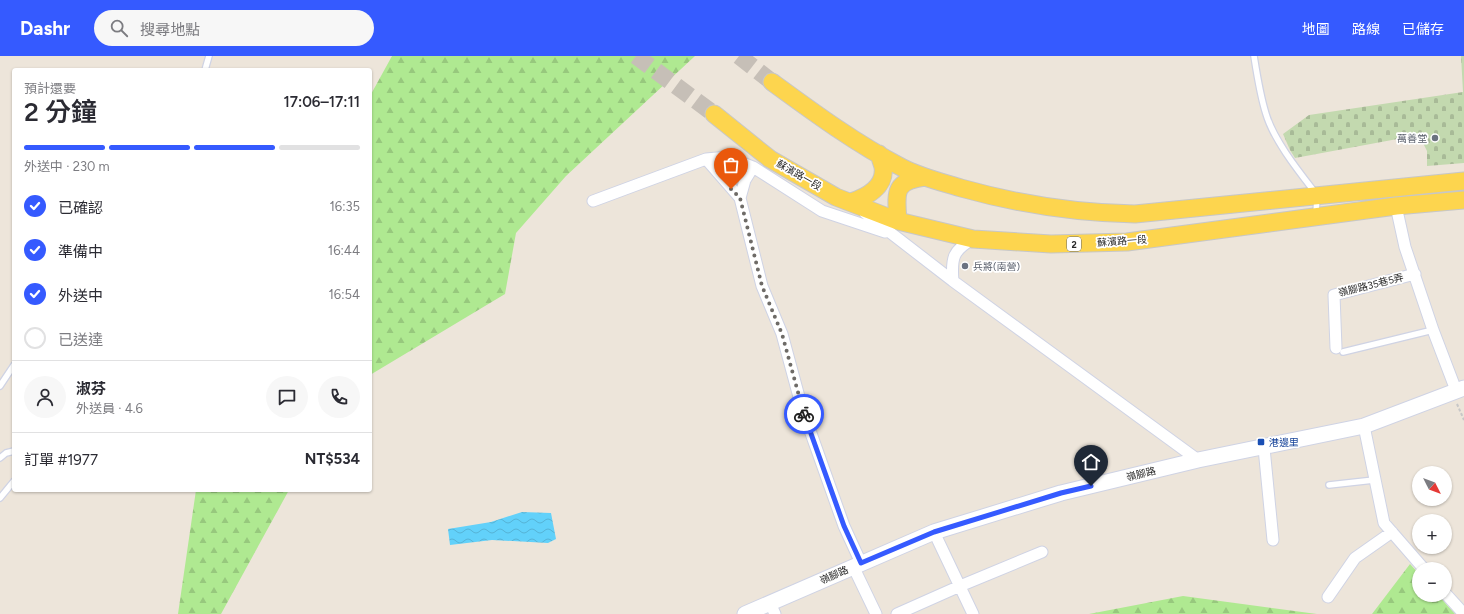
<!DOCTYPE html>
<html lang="zh-TW">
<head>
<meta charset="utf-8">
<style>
	:root { --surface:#fff; --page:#f7f7f7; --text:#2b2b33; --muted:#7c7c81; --line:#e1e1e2; --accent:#355aff }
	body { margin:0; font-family:Figtree,"Noto Sans TC",sans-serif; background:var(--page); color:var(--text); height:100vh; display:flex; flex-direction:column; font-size:15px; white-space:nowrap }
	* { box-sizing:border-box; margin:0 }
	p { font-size:13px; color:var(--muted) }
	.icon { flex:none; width:22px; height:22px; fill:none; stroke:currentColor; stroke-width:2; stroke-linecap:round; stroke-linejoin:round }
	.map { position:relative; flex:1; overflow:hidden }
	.details { position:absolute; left:12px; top:12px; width:360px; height:424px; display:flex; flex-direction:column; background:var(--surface); border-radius:4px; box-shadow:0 1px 3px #0004 }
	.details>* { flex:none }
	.needle { width:26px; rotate:132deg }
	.tools { position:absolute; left:1412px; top:410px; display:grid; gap:8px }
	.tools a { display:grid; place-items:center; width:40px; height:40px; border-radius:50%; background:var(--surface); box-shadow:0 1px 3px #0004; font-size:20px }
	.pin { position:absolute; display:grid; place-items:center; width:34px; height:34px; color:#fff; margin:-41px -17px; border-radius:50% 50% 50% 0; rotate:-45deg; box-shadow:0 0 4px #0007 }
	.pin .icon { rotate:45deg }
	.courier { position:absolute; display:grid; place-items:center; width:40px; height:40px; margin:-20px; border:3px solid #355aff; border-radius:50%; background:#fff; color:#222; box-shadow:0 1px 5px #0007 }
	.headline em { font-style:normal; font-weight:600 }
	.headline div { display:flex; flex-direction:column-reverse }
	.headline { display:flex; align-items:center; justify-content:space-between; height:68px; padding:0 12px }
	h1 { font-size:26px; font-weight:600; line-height:30px }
	.bar { display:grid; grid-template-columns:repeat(4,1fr); gap:6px 4px; align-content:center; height:48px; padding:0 12px }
	.bar i { height:5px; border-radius:3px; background:var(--line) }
	.bar .current { background:var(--accent) }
	.bar p { grid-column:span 4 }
	.line { display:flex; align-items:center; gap:10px; padding:0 12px; border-top:1px solid var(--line) }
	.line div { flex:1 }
	.round { display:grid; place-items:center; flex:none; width:42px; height:42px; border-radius:21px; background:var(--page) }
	ol { padding:0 12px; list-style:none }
	li { display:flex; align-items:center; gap:12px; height:44px }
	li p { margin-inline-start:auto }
	li .icon { padding:4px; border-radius:50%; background:var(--accent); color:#fff; stroke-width:4 }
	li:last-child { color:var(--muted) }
	li i { width:22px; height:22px; border:2px solid var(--line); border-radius:50% }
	header { display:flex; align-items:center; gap:24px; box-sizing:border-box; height:56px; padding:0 20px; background:var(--accent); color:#fff }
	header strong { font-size:19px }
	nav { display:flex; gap:22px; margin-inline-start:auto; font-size:14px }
	.search { width:280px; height:36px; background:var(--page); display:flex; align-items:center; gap:10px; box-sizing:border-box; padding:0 14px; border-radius:22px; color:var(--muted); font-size:15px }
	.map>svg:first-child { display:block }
	.forest { fill:url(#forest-firs) }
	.cemetery { fill:url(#cemetery-stones) }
	.water { fill:url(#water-waves) }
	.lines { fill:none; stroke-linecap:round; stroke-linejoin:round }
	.primary-tunnel { stroke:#c6bfb7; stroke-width:17; stroke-dasharray:17 8; stroke-linecap:butt }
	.lane-casing { stroke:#cfd3e4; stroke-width:8 }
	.street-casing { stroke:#cfd3e4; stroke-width:13 }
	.secondary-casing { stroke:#cfd3e4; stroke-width:17 }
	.primary-casing { stroke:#c7c7c7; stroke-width:19 }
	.path { stroke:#c7c7c7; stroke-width:2; stroke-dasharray:3 2; stroke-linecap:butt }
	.lane { stroke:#fff; stroke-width:5.5 }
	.street { stroke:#fff; stroke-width:11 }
	.secondary { stroke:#fff; stroke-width:15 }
	.primary { stroke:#fdd54e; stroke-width:17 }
	.done { stroke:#6e6b67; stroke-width:4; stroke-dasharray:0 7.2 }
	.route { stroke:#355aff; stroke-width:5 }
	.worship-dot { fill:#6b7280; stroke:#fff; stroke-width:1.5 }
	.transit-dot { fill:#1a4fb4; stroke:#fff; stroke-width:1.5 }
	.labels { text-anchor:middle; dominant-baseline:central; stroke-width:3.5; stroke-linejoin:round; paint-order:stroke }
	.shield { fill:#fff; stroke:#696969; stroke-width:1 }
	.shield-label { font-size:9px; font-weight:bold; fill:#292929 }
	.worship-label { font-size:10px; fill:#5b616d; stroke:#fff; text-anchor:end }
	.street-label { font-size:10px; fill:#292929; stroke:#fff }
	.transit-label { font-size:10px; fill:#164399; stroke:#fff; text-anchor:start }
</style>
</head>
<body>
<header>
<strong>Dashr</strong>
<div class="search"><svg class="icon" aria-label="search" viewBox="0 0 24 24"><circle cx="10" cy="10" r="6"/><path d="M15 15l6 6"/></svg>搜尋地點</div>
<nav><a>地圖</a><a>路線</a><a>已儲存</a></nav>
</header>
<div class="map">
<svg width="1464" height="558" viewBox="0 0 1464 558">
	<defs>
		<pattern id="forest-firs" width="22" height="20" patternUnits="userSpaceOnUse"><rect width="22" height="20" fill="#afe991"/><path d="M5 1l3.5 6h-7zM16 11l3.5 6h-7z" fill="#97c87d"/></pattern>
		<pattern id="cemetery-stones" width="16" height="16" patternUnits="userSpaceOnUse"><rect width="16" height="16" fill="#c3d9af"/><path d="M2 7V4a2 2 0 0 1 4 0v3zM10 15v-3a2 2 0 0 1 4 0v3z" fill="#a8ba97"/></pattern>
		<pattern id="water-waves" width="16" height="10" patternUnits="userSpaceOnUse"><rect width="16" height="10" fill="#62d1fa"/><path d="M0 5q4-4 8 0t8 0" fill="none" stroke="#55b3d6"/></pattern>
	</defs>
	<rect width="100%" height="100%" fill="#ede5da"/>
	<!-- forest -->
	<path class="forest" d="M 392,0 L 695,0 L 566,120 L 516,177 L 505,238 L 370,319 L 370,40 Z
		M 196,434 L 289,434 L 221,558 L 178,558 Z
		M 1410,508 L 1419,518 L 1419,539 L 1438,539 L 1455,558 L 1372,558 Z
		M 1183,540 L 1317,558 L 1089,558 Z"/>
	<!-- cemetery -->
	<path class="cemetery" d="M 1461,0 L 1464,0 L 1464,107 L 1427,110 L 1427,95 L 1419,79 L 1295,102 L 1290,94 L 1283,78 L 1309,59 L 1463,36 Z"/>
	<!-- water -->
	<path class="water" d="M 522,456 L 551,457 L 556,483 L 548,487 L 492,484 L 450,489 L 448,473 L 491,466 Z"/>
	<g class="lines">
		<!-- primary-tunnel -->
		<path class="primary-tunnel" d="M 636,0 L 714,58
			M 739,0 L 772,26"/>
		<defs>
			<path id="lane" d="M 1254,0 C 1257,19 1260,39 1266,58 C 1274,85 1300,117 1317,139 L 1316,159
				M 205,14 L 209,0
				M 1343,296 L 1433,274
				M 0,330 L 14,309
				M 0,402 L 6,397 L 14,395
				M 1329,429 L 1374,424
				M 0,442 L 14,425"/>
			<path id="street" d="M 706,103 L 740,142 L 762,230 L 782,278 L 802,352 L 844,470 L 861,507
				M 740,142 L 745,124 L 753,111
				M 593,145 L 706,103 L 728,101 L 753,111 L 822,155 L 885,176
				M 1396,150 L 1405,191 L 1433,274 L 1454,329 L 1454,336
				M 865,157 L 953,225 L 1198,404
				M 953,225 C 951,202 953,194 973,183
				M 1336,292 L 1334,239 L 1415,218
				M 1364,370 L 1384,467 L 1424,513
				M 1264,392 L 1273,484
				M 934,476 L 973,558
				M 853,510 L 876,558
				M 1445,537 L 1464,558
				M 1328,541 L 1355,502 L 1392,476
				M 770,547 L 775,558
				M 897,558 L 960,530 L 1042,496"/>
			<path id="secondary" d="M 745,558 L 934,476 L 1061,437 L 1198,404 L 1364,370 L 1464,332"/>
			<path id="primary" d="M 772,26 C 813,56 855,87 901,111 C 920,121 941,126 961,132 C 1018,148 1076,157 1135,158 L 1464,125
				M 714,58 L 770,103 L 836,141 L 898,165 L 973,183 L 1051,188 L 1127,186 L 1396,150 L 1464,144
				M 851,146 C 866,141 886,131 883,111 C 882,107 880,102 879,98
				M 898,165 C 896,137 893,125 925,121"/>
		</defs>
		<!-- lane casing -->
		<use href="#lane" class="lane-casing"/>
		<!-- street casing -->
		<use href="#street" class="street-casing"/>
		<!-- secondary casing -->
		<use href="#secondary" class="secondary-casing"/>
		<!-- primary casing -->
		<use href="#primary" class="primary-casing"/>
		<!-- path -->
		<path class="path" d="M 1457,348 L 1464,364"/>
		<!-- lane -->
		<use href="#lane" class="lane"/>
		<!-- street -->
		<use href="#street" class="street"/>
		<!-- secondary -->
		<use href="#secondary" class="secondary"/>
		<!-- primary -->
		<use href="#primary" class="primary"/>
	</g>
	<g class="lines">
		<!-- done -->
		<path class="done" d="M 731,133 L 740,142 L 762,230 L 782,278 L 804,358"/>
		<!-- route -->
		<path class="route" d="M 804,358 L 844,470 L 861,507 L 934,476 L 1061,437 L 1091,430"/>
	</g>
	<!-- markers -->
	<g class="worship-dot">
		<circle cx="1435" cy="82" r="4"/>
		<circle cx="965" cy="210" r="4"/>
	</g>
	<rect class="transit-dot" x="1257" y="382" width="8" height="8" rx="2"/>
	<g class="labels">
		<!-- shield labels -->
		<rect class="shield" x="1067" y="181" width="14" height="14" rx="3"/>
		<g class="shield-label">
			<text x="1074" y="188">2</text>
		</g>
		<!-- worship labels -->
		<g class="worship-label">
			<text x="1427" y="82">萬善堂</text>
			<text x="973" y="210" text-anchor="start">兵將(南營)</text>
		</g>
		<!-- street labels -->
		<g class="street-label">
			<text transform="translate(799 119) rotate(30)">蘇濱路一段</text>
			<text transform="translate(1122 185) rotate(-4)">蘇濱路一段</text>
			<text transform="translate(1371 229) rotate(-14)">嶺腳路35巷5弄</text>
			<text transform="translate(1141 418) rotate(-14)">嶺腳路</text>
			<text transform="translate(834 519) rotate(-24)">嶺腳路</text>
		</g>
		<!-- transit labels -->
		<g class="transit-label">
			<text x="1269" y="386">港邊里</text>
		</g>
	</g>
</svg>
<div class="tools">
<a><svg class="needle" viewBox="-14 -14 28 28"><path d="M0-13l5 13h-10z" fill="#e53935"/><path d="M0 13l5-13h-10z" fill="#7c7c81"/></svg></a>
<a>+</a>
<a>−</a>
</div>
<div class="pin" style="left:731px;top:133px;background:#ea580c"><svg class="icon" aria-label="bag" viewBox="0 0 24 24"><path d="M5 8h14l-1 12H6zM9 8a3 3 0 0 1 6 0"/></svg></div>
<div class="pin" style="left:1091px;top:430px;background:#1f2937"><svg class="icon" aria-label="home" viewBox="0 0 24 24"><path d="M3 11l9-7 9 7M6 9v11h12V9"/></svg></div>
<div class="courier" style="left:804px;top:358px"><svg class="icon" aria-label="bike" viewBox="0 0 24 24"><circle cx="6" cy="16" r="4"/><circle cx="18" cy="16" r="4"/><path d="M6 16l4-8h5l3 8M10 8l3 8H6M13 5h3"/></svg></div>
<section class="details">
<div class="headline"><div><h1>2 分鐘</h1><p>預計還要</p></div><em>17:06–17:11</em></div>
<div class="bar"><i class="current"></i><i class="current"></i><i class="current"></i><i></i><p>外送中 · 230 m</p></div>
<ol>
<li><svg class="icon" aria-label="check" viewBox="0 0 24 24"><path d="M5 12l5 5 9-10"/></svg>已確認<p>16:35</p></li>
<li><svg class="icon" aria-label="check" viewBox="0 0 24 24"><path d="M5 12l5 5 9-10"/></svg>準備中<p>16:44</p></li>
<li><svg class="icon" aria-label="check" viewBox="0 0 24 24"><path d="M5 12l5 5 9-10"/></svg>外送中<p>16:54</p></li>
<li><i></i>已送達</li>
</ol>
<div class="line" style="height:72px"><a class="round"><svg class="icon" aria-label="person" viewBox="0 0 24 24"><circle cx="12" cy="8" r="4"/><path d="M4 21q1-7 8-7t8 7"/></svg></a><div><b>淑芬</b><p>外送員 · 4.6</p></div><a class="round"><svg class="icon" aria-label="chat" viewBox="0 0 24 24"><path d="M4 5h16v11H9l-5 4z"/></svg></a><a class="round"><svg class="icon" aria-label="phone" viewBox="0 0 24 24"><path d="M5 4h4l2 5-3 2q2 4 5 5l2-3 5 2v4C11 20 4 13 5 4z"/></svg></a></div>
<div class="line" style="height:52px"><div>訂單 #1977</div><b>NT$534</b></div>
</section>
</div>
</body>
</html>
